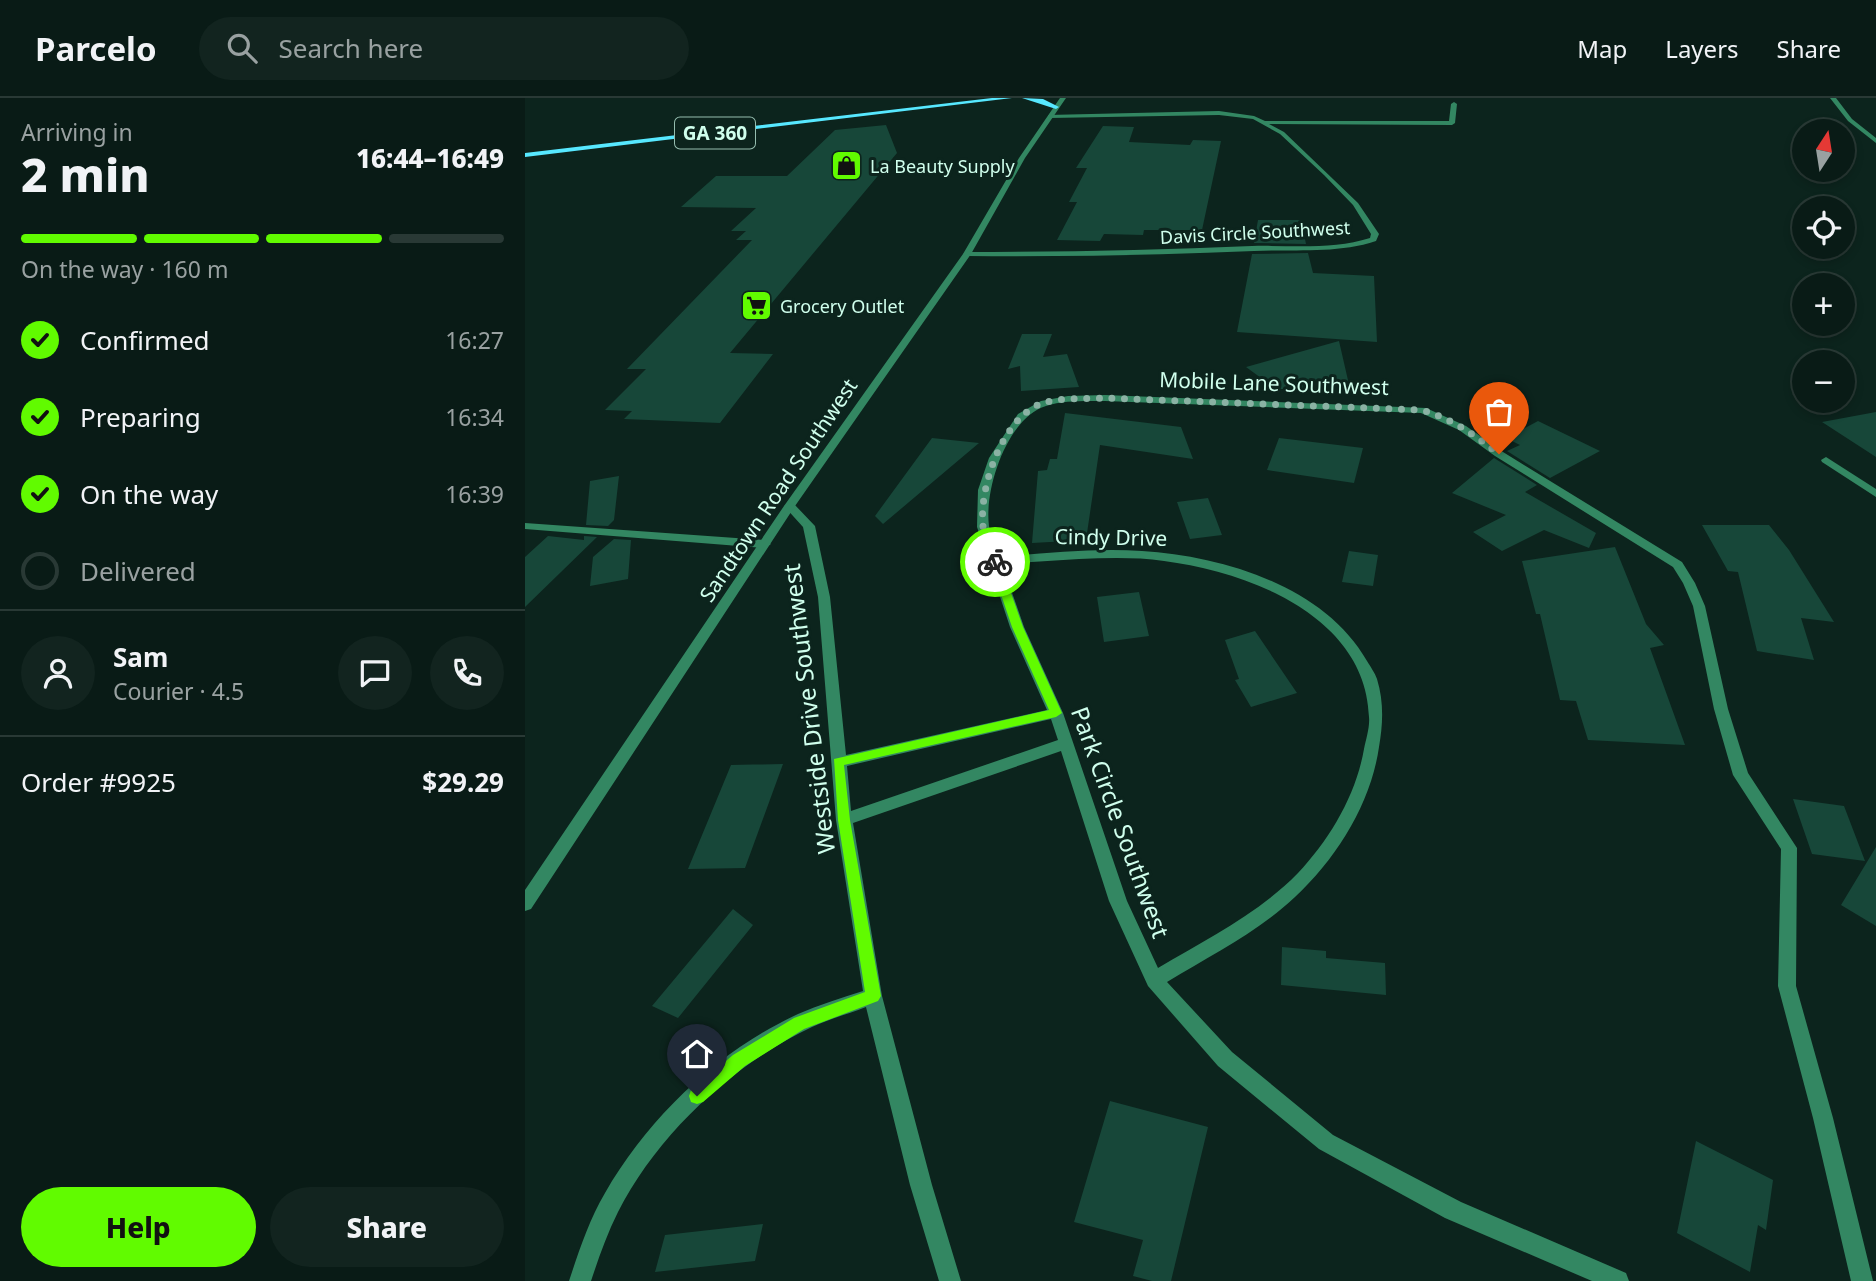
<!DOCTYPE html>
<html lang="en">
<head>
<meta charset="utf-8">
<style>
	:root { --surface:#091b16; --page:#12241f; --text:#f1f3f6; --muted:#99a1a1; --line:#293935; --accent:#61fb00 }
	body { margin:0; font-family:"Noto Sans",sans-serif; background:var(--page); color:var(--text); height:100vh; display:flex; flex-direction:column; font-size:26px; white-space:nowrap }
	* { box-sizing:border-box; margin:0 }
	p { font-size:23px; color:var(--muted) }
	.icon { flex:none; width:38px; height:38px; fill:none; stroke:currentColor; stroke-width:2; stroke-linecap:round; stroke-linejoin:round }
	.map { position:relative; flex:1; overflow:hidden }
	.sheet { display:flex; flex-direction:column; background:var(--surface); width:525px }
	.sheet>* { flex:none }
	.needle { width:46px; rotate:12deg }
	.tools { position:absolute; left:1267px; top:21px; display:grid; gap:14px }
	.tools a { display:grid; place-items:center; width:63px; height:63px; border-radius:50%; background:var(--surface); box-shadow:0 4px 10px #0003,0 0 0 2px var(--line); font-size:35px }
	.pin { position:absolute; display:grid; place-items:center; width:60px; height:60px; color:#fff; margin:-72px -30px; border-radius:50% 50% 50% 0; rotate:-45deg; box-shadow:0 0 7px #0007 }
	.pin .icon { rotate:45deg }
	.courier { position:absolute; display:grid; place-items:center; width:70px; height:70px; margin:-35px; border:5px solid #61fb00; border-radius:50%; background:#fff; color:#222; box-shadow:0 2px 9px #0007 }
	.overview em { font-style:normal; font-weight:800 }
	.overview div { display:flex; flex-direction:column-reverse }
	.overview { display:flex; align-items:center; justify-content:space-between; height:119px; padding:0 21px }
	h1 { font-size:46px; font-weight:800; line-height:52px }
	.bar { display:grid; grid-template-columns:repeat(4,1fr); gap:10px 7px; align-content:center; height:84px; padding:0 21px }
	.bar i { height:9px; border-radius:5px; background:var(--line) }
	.bar .on { background:var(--accent) }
	.bar p { grid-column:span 4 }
	.line { display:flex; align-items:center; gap:18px; padding:0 21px; border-top:2px solid var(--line) }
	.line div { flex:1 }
	.round { display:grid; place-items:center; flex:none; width:74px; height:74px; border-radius:37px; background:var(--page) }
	ol { padding:0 21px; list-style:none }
	li { display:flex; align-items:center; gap:21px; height:77px }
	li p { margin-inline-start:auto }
	li .icon { padding:7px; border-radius:50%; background:var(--accent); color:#111; stroke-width:4 }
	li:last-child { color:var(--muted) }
	li i { width:38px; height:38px; border:4px solid var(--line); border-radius:50% }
	.cta { display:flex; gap:14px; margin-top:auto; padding:14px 21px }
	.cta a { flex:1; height:80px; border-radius:42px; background:var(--accent); color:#111; font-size:28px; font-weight:800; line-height:80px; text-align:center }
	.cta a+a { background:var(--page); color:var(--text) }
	header { display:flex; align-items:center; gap:42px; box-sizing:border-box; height:98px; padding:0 35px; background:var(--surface); border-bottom:2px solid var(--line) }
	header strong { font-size:33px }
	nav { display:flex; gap:38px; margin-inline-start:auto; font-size:24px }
	.search { width:490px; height:63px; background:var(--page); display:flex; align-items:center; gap:18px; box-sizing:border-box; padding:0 24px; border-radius:38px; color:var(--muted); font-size:26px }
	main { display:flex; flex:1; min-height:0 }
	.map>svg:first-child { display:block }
	.building { fill:#174739 }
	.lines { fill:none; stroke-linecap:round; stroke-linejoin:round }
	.minor { fill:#338762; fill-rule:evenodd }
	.tertiary { fill:#338762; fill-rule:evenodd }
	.primary { fill:#57e8ff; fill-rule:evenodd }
	.route { fill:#61fb00 }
	.done { stroke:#8bb2a4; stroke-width:7; stroke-dasharray:0 12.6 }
	.labels { text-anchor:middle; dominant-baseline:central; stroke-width:6; stroke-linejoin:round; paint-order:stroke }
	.far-poi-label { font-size:18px; fill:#d0ffed; stroke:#0c241d; text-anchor:start }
	.far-street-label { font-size:18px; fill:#d0ffed; stroke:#0c241d }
	.shield { fill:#0c241d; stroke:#95bdaf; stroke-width:2 }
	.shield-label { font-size:19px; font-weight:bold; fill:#d0ffed }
	.street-label { font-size:21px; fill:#d0ffed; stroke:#0c241d }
	.near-street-label { font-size:24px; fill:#d0ffed; stroke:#0c241d }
</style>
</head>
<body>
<header>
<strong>Parcelo</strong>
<div class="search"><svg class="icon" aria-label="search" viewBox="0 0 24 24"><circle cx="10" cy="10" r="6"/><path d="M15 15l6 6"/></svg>Search here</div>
<nav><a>Map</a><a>Layers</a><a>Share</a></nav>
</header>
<main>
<section class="sheet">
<div class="overview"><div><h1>2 min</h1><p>Arriving in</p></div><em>16:44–16:49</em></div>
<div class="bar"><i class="on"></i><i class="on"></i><i class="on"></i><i></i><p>On the way · 160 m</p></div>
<ol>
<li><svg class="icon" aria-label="check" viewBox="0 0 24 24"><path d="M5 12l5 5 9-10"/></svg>Confirmed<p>16:27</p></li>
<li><svg class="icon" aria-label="check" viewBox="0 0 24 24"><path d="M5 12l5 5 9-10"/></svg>Preparing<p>16:34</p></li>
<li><svg class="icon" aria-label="check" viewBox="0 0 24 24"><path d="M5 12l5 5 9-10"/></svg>On the way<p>16:39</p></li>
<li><i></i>Delivered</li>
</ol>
<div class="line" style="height:126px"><a class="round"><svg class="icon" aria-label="person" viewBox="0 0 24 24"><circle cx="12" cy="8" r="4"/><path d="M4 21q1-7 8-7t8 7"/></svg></a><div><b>Sam</b><p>Courier · 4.5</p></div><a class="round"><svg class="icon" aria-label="chat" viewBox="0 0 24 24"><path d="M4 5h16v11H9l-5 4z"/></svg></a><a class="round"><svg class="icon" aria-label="phone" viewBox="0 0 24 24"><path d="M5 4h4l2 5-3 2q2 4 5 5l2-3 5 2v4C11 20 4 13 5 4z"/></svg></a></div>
<div class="line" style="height:91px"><div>Order #9925</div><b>$29.29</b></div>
<div class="cta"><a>Help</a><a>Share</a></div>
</section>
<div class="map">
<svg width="1351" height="1183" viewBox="0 0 1351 1183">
	<rect width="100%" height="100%" fill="#0c241d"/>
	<!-- building -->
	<path class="building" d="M 361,27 L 372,55 L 205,255 L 248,256 L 195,325 L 99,321 L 107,313 L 80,312 L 121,271 L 102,271 L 227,142 L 211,142 L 221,133 L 206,133 L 231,110 L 156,109 L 191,78 L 262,78 L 310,32 Z
		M 578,28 L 609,29 L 604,44 L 665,47 L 668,42 L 696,43 L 677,132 L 619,132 L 618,137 L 579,136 L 575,143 L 532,142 L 552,104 L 544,104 L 562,70 L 551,70 Z
		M 733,122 L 776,122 L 781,146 L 729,145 Z
		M 783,155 L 788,175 L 849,178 L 852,244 L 712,234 L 727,156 Z
		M 497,236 L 527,236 L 518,259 L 542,256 L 554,289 L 496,293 L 495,268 L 483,271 Z
		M 814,243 L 825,291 L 751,291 L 721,269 Z
		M 1351,314 L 1351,359 L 1297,324 Z
		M 540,315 L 656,329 L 668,361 L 575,347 L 561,442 L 507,445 L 513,373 L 522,372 L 525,361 L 532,361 Z
		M 1013,323 L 1075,353 L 1025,380 L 982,353 L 995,347 L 981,340 Z
		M 407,340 L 454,345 L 358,426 L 350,418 Z
		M 754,340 L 838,350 L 829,385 L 742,372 Z
		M 969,360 L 1012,387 L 1000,394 L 1071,435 L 1064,450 L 1019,432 L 977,453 L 948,434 L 981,417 L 927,395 Z
		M 94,378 L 89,422 L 83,428 L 61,427 L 65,383 Z
		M 683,400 L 697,437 L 665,441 L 652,404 Z
		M 1177,427 L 1244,427 L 1264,452 L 1309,524 L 1276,520 L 1289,562 L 1232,553 L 1213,474 L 1203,473 Z
		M 23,438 L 59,442 L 59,438 L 72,439 L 0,509 L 0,459 Z
		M 89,441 L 106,442 L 103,481 L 65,488 L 68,459 Z
		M 1090,449 L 1121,526 L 1139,547 L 1125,550 L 1160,647 L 1063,642 L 1051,603 L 1035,602 L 1015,516 L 1011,516 L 997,463 Z
		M 824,453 L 853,457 L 848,488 L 817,484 Z
		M 614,494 L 624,538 L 579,544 L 572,499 Z
		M 730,533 L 772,595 L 726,609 L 710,582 L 714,581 L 700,542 Z
		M 258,666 L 220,770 L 163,771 L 206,667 Z
		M 1268,701 L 1319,708 L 1340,763 L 1287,756 Z
		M 1351,749 L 1351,828 L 1316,807 Z
		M 208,811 L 228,827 L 153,920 L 127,908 Z
		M 757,849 L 801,853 L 801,860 L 860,865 L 861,897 L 756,887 Z
		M 585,1003 L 683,1029 L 646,1183 L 627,1183 L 608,1178 L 618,1142 L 549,1124 Z
		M 1171,1043 L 1248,1082 L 1241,1132 L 1233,1127 L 1225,1174 L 1152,1135 Z
		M 238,1126 L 230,1163 L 130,1174 L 140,1137 Z"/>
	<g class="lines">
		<!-- minor -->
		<path class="minor" d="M 1305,0 L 1311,0 L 1327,21 L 1351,40 L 1351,45 L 1323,23 Z
			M 929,4 L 932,6 L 930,25 L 927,27 L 744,26 L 759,34 L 833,105 L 854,136 L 851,143 C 812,156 769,151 729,153 C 634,157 538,159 442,158 L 438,156 L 442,154 C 537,154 632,152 727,148 C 765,147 808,152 845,140 L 846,136 L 828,107 L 799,77 L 755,36 L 728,21 L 694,17 L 525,20 L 523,17 L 694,13 L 729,18 L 740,23 L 924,23 L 926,6 Z
			M 580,297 L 901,310 L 941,328 L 978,354 L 1157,464 L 1170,485 L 1180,508 L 1203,611 L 1223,675 L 1272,750 L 1271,888 L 1308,1020 L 1348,1183 L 1326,1183 L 1288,1020 L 1253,888 L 1256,751 L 1208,677 L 1189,611 L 1168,508 L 1158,485 L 1148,469 L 970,358 L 934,332 L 896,315 L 580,303 C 561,303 539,302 521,308 C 482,320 459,391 464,428 C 465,438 471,449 474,459 C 522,455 569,450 617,453 C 698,458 799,488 842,563 C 845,568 850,575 852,581 C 859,604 858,626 854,649 C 846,705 812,760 770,799 C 733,834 686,857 642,884 L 707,954 L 808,1037 L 936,1104 L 1101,1175 L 1104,1183 L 1067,1183 L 920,1120 L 794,1051 L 693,968 L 623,888 L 584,803 L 536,653 L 328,725 L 357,898 L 407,1087 L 436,1183 L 414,1183 L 385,1087 L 341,909 C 323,916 304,921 287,929 C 208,966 133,1036 93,1114 C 82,1136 74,1159 66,1183 L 44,1183 C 54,1153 64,1122 80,1095 C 124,1019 193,953 273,916 C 294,907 316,900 338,893 L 311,722 L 293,499 L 278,429 L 259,408 L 265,405 L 269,406 L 290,428 L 305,499 L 321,657 L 522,612 L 485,529 L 452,429 L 453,392 L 464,360 L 493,316 L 516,303 L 543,298 ZM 554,461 C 582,460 611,459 639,463 C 724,474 841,518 844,619 C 845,629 841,641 839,651 C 831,697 805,741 773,775 C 733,816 681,841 633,870 L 602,803 L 538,615 L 499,529 L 477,466 ZM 526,621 L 533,642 L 326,713 L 322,668 Z
			M 1301,359 L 1351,391 L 1351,399 L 1297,364 L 1296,362 Z
			M 0,425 L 240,442 L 246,446 L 240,450 L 0,431 Z"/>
		<!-- tertiary -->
		<path class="tertiary" d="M 535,0 L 541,0 L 500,60 L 446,156 L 270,408 L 6,811 L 0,813 L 0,792 L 259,408 L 438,156 L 494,60 Z"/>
		<!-- primary -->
		<path class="primary" d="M 467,0 L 487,0 L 0,59 L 0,55 Z
			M 497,0 L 518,1 L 534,9 L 531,11 Z"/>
	</g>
	<!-- route -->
	<path class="route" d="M 470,461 L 475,464 L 498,529 L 537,615 L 531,619 L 319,667 L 325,722 L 356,898 L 353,903 L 279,931 L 220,968 L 178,1004 L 172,1006 L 166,1004 L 164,998 L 166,992 L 208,957 L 269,920 L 340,894 L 313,722 L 309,661 L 524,612 L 487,529 L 465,464 Z"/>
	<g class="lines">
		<!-- done -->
		<path class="done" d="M 470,464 C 466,453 459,440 458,428 C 454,389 477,322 515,306 C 535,299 560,301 580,300 L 897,312 C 927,321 950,337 974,356"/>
	</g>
	<!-- icons -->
	<defs>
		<symbol id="shop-square" viewBox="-11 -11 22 22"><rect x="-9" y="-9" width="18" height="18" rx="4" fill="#61fb00" stroke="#0c241d"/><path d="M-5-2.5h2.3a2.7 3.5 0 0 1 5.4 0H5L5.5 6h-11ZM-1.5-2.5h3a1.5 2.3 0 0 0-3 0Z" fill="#111"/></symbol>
		<symbol id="supermarket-square" viewBox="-11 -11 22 22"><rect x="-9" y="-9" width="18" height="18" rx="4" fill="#61fb00" stroke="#0c241d"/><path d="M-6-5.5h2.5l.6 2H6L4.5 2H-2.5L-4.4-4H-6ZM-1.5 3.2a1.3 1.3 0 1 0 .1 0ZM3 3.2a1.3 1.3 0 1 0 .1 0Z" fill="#111"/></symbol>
	</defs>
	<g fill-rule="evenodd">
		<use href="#shop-square" x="304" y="50" width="35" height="35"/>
		<use href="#supermarket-square" x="214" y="190" width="35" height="35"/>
	</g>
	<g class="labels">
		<!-- far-poi labels -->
		<g class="far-poi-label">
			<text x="345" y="68">La Beauty Supply</text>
			<text x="255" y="208">Grocery Outlet</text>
		</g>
		<!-- far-street labels -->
		<g class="far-street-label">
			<text transform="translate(730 134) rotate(-3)">Davis Circle Southwest</text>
		</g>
		<!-- shield labels -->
		<rect class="shield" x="150" y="19.5" width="80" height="31" rx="5"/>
		<g class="shield-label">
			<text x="190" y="35">GA 360</text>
		</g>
		<!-- street labels -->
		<g class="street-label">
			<text transform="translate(749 285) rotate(2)">Mobile Lane Southwest</text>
			<text transform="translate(253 392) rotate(-56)">Sandtown Road Southwest</text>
			<text transform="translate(586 439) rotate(1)">Cindy Drive</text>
		</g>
		<!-- near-street labels -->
		<g class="near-street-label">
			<text transform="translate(283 611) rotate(-97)">Westside Drive Southwest</text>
			<text transform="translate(596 724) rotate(70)">Park Circle Southwest</text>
		</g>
	</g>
</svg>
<div class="tools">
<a><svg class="needle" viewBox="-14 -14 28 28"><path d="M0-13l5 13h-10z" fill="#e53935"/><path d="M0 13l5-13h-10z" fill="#99a1a1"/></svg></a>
<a><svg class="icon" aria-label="locate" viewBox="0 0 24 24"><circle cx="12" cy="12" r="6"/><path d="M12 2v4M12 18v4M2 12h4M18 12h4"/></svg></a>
<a>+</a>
<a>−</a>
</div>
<div class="pin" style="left:974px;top:356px;background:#ea580c"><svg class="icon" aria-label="bag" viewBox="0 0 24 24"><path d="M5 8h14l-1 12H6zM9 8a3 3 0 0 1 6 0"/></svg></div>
<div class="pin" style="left:172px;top:998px;background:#1f2937"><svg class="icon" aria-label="home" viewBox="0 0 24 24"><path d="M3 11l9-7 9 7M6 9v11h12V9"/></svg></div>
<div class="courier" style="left:470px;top:464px"><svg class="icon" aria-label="bike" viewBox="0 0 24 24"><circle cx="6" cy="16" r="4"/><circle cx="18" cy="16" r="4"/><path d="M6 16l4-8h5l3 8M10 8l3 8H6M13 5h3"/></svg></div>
</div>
</main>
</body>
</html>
